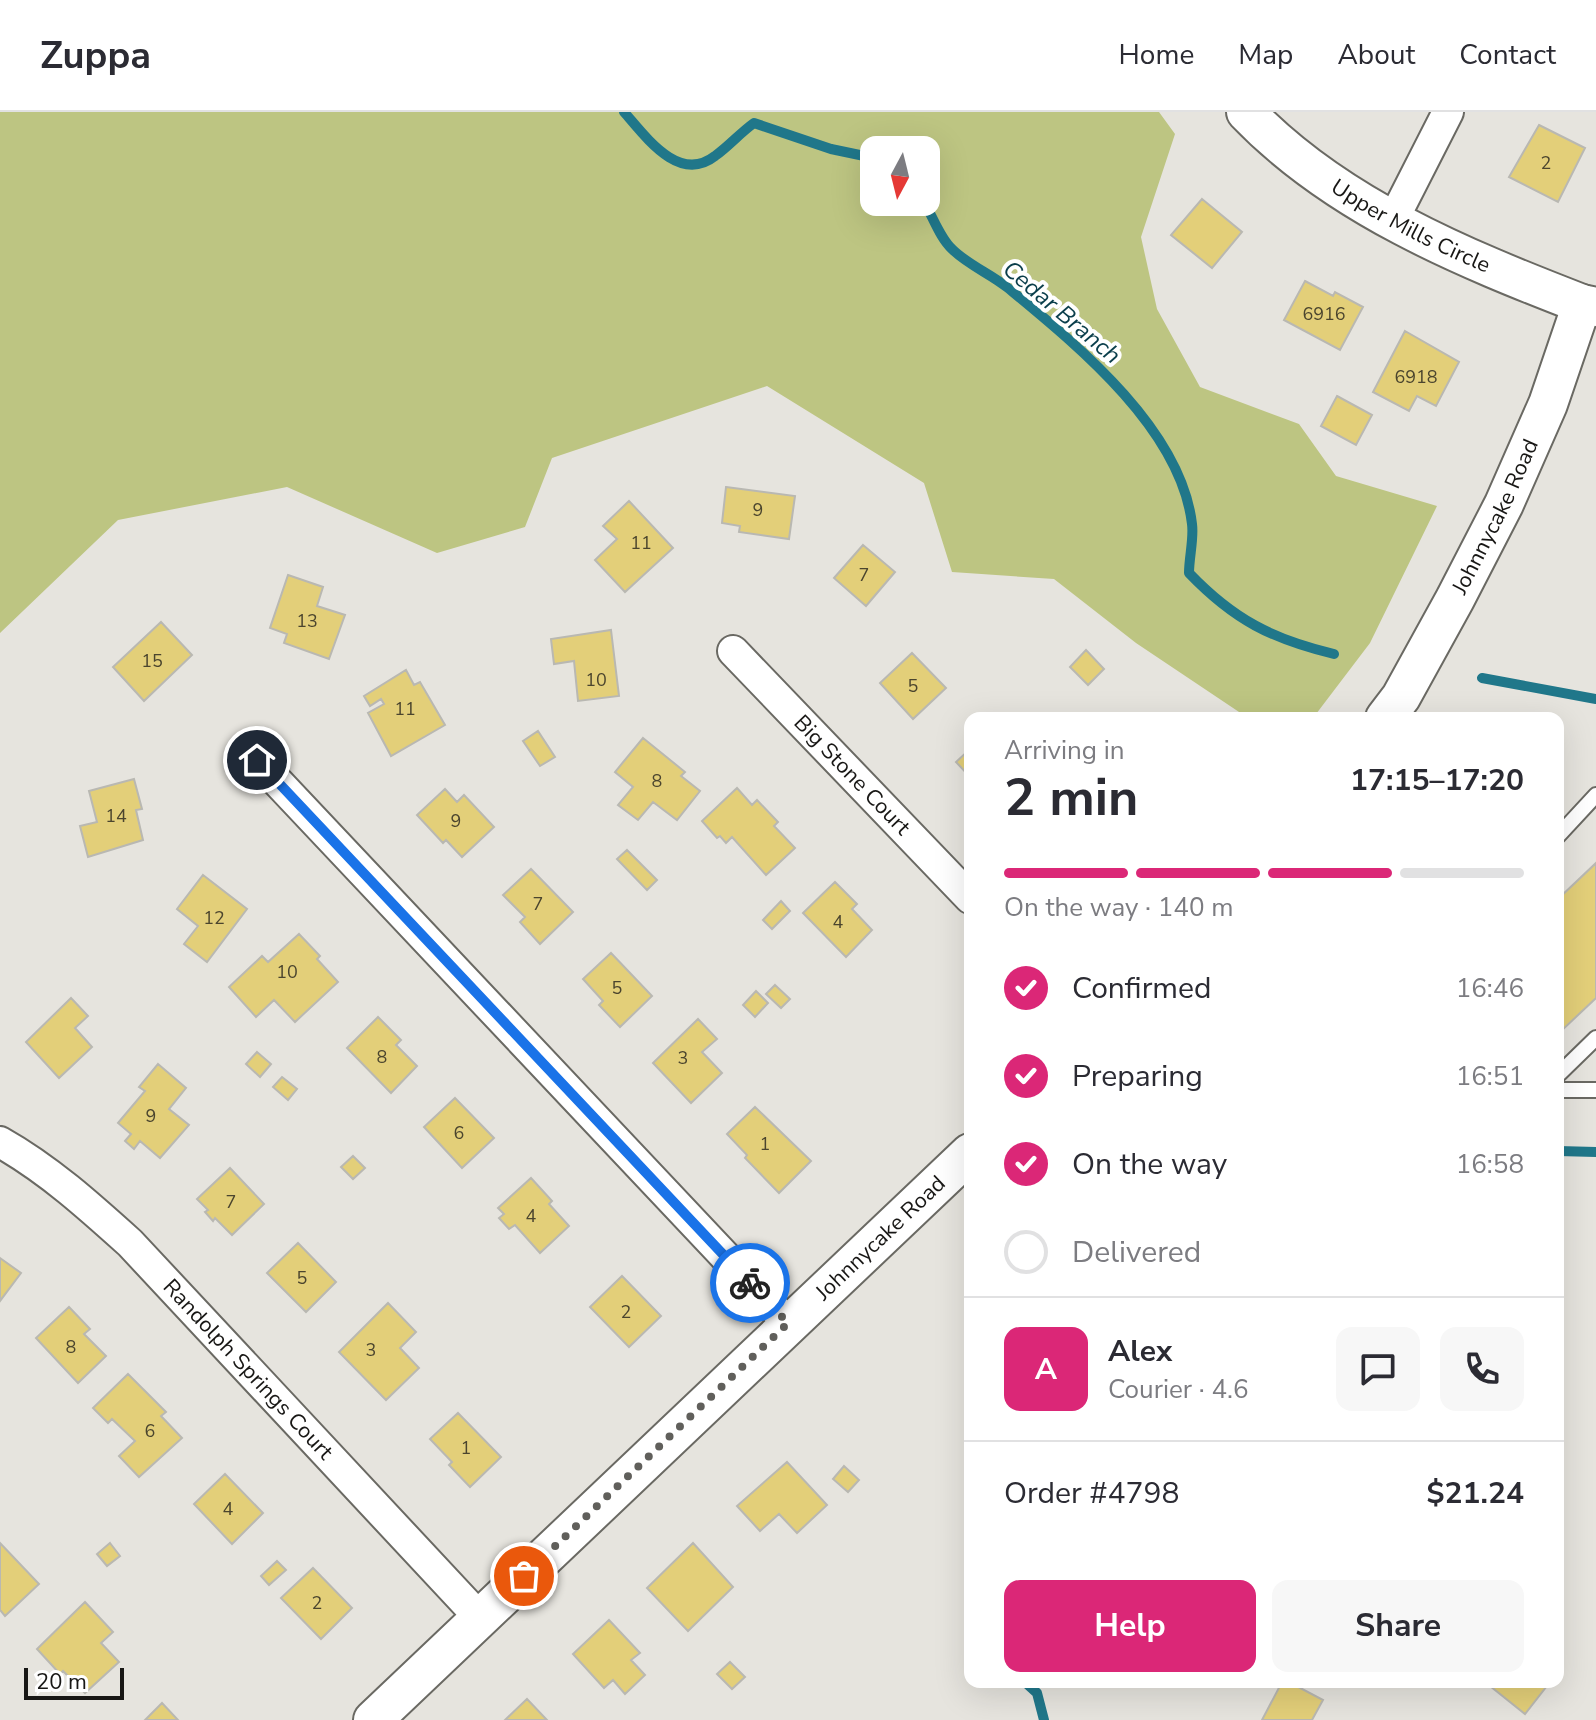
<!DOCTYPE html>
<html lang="en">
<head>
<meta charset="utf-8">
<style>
	:root { --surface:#fff; --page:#f7f7f7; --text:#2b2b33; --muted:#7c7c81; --line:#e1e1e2; --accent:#db2777 }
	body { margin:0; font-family:"Nunito Sans",sans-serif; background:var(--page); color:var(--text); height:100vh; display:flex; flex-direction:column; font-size:30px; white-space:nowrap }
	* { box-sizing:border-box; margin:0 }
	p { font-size:26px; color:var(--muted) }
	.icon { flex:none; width:44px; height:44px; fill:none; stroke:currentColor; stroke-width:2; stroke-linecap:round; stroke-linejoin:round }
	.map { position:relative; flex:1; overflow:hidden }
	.side { position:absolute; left:964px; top:600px; width:600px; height:976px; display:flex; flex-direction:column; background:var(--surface); border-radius:16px; box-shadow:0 8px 32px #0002 }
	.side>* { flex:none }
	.needle { width:52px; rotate:187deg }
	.buttons { position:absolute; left:860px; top:24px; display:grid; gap:16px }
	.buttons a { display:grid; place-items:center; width:80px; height:80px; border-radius:16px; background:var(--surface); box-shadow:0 8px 32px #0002; font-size:40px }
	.scale { position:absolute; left:24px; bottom:20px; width:100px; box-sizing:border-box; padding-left:8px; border:4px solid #181715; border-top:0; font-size:22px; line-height:28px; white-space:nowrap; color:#181715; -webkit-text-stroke:6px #fff; paint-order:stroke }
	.pin { position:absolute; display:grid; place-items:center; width:68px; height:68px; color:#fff; margin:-34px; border:4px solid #fff; border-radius:50%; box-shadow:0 2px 8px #0007 }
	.courier { position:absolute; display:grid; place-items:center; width:80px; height:80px; margin:-40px; border:6px solid #1a73e8; border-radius:50%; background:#fff; color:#222; box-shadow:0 2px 10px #0007 }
	.summary em { font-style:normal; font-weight:700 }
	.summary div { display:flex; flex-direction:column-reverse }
	.summary { display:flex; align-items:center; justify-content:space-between; height:136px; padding:0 40px }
	h1 { font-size:52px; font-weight:700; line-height:60px }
	.bar { display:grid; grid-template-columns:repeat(4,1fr); gap:12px 8px; align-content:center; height:96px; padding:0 40px }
	.bar i { height:10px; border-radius:6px; background:var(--line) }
	.bar .current { background:var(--accent) }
	.bar p { grid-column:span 4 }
	.line { display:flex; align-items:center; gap:20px; padding:0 40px; border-top:2px solid var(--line) }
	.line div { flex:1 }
	.round { display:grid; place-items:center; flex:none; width:84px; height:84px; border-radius:16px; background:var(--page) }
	ol { padding:0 40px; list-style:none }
	li { display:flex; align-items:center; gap:24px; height:88px }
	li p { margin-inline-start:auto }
	li .icon { padding:8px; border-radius:50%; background:var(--accent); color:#fff; stroke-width:4 }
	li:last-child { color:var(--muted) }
	li i { width:44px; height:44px; border:4px solid var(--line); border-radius:50% }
	.primary-button { display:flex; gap:16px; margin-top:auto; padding:16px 40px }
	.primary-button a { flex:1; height:92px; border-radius:16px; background:var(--accent); color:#fff; font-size:32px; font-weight:700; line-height:92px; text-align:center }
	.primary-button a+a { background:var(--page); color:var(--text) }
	header { display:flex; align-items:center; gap:48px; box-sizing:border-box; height:112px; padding:0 40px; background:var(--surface); border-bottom:2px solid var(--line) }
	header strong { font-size:38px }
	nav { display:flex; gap:44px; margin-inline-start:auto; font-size:28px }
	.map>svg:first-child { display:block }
	.green { fill:#bdc582; fill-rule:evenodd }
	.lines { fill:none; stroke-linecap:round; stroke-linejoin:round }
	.stream { stroke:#20778a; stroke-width:10 }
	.building { fill:#e3cf79; stroke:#b9b8b2; stroke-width:2 }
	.service-casing { stroke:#6a6963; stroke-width:18 }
	.minor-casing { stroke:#6a6963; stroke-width:34 }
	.tertiary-casing { stroke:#6a6963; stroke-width:42 }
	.service { stroke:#fff; stroke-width:14 }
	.minor { stroke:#fff; stroke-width:30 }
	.tertiary { stroke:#fff; stroke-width:38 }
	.done { stroke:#605f5b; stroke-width:8; stroke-dasharray:0 14.4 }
	.route { stroke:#1a73e8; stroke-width:10 }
	.labels { text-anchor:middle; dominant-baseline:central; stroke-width:8; stroke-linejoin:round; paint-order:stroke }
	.number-label { font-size:18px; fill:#4b452e }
	.street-label { font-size:22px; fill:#181715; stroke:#fff }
	.water-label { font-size:24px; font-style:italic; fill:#0a3e4b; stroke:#fff }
</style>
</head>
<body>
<header>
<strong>Zuppa</strong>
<nav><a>Home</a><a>Map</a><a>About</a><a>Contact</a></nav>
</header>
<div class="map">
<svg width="1596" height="1608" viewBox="0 0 1596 1608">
	<rect width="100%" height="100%" fill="#e6e4de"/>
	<!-- green -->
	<path class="green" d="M 0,0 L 1159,0 L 1175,22 L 1141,125 L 1157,197 L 1200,275 L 1299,312 L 1336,364 L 1437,394 L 1370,531 L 1313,606 L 1248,606 L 1136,531 L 1054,467 L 952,460 L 924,371 L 767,274 L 552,346 L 525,415 L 437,441 L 287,375 L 118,408 L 0,521 ZM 874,38 L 926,38 L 926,90 L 874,90 Z"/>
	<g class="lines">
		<!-- stream -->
		<path class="stream" d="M 624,0 C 646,25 679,72 715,44 C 729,34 740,21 754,11 L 831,37 L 874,46
			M 924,90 C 933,105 940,126 952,137 C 968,153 991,162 1008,176 C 1077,233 1181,317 1192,412 C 1194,427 1189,445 1189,461 C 1234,508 1272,527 1334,542
			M 1482,566 L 1596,587
			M 1558,1039 L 1596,1040
			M 1025,1570 L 1037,1581 L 1044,1608"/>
	</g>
	<!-- building -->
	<path class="building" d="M 1539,13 L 1585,36 L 1558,90 L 1509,65 Z
		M 1202,87 L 1242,120 L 1212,156 L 1171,123 Z
		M 1305,169 L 1333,184 L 1335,180 L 1363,195 L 1340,238 L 1284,208 Z
		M 1405,219 L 1459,250 L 1436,294 L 1417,284 L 1409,299 L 1373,280 Z
		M 1337,284 L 1372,303 L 1356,333 L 1321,314 Z
		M 726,375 L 795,384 L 789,427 L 739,420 L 740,414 L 722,411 Z
		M 629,389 L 673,436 L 625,480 L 595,448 L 617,427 L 603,414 Z
		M 863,433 L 895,460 L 866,494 L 834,466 Z
		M 288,463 L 323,475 L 317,494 L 345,503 L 329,547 L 284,531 L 287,522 L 270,516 Z
		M 161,510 L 192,543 L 144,589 L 113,555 Z
		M 611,518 L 619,584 L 578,589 L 574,549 L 554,552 L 551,527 Z
		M 1086,538 L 1104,557 L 1088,573 L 1070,555 Z
		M 912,541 L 946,576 L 913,607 L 880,571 Z
		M 406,558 L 414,573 L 420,570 L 445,613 L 391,644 L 368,601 L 384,592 L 381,587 L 370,594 L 364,584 Z
		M 538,619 L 555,645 L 540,654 L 523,629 Z
		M 643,626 L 685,660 L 681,664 L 700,679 L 677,708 L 653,690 L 638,708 L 618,693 L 633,675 L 615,660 Z
		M 970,637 L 970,665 L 956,650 Z
		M 134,667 L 142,697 L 136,698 L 143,728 L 88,745 L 80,714 L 97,710 L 89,679 Z
		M 737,676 L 752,693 L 757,688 L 778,710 L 774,714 L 795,736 L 766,763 L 732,725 L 726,731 L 720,724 L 717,726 L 702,709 Z
		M 445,677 L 457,690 L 464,683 L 494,715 L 462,745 L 446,728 L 443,731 L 417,703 Z
		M 627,738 L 657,768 L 647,778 L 617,747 Z
		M 1596,751 L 1596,886 L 1558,922 L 1558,787 Z
		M 531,757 L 573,800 L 540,832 L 520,810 L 525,805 L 503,783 Z
		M 203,763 L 247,797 L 207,850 L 184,832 L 198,814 L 177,797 Z
		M 835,770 L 857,792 L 852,797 L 872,818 L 846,845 L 803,801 Z
		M 781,789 L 790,799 L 772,817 L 763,808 Z
		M 299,822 L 320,844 L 317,847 L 338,870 L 295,910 L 274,888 L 256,905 L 229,875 L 262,844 L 268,850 Z
		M 611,841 L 652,884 L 620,915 L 599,893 L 603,889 L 583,867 Z
		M 775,873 L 790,887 L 781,896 L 766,882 Z
		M 756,879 L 768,891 L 755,905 L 743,893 Z
		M 71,886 L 88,904 L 75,916 L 92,935 L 59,966 L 26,930 Z
		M 378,905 L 401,928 L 396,933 L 417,954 L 391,981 L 347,936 Z
		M 698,907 L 717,927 L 702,940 L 722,961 L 691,991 L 653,951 Z
		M 257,940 L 271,952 L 260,965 L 246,952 Z
		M 158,952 L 186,976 L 169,997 L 189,1013 L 160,1046 L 140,1029 L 134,1037 L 125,1029 L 131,1022 L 118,1011 L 145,979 L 139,975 Z
		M 282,965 L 297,977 L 288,988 L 273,975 Z
		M 455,986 L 494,1026 L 462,1056 L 424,1015 Z
		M 755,995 L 811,1049 L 779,1081 L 745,1046 L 747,1043 L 727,1022 Z
		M 353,1044 L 365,1056 L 353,1067 L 341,1055 Z
		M 230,1056 L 264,1092 L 232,1123 L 215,1106 L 213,1109 L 205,1100 L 208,1098 L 197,1087 Z
		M 531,1066 L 552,1089 L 549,1092 L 569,1114 L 540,1141 L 515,1113 L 509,1117 L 499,1106 L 504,1102 L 498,1096 Z
		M 298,1131 L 336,1170 L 306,1200 L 267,1161 Z
		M 0,1146 L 21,1161 L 0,1189 Z
		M 622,1164 L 661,1204 L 629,1235 L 590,1195 Z
		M 388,1191 L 416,1220 L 400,1236 L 419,1256 L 386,1288 L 339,1240 Z
		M 69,1195 L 90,1217 L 84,1222 L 106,1244 L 78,1271 L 36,1226 Z
		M 128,1262 L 166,1300 L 161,1304 L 182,1326 L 139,1365 L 119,1344 L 135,1329 L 112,1307 L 108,1311 L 93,1296 Z
		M 458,1301 L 501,1345 L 470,1375 L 449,1353 L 452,1350 L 430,1327 Z
		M 787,1350 L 827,1393 L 797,1421 L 779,1402 L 760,1419 L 737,1394 Z
		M 844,1354 L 859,1368 L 848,1380 L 833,1367 Z
		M 225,1362 L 263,1401 L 232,1432 L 194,1392 Z
		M 0,1431 L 39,1472 L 5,1504 L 0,1498 Z
		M 110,1431 L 120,1444 L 107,1454 L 97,1442 Z
		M 693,1431 L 733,1475 L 688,1519 L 647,1476 Z
		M 277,1449 L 286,1458 L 269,1473 L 261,1464 Z
		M 313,1456 L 352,1496 L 321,1527 L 281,1486 Z
		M 85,1490 L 113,1520 L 101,1531 L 119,1550 L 85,1581 L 63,1559 L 60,1562 L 37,1537 Z
		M 609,1508 L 640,1541 L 631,1548 L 645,1563 L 625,1582 L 613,1568 L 604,1576 L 573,1542 Z
		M 730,1550 L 745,1565 L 732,1577 L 717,1562 Z
		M 1282,1570 L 1289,1570 L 1323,1588 L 1312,1608 L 1262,1608 Z
		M 1485,1570 L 1550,1570 L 1525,1602 Z
		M 527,1587 L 547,1608 L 505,1608 Z
		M 162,1591 L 178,1608 L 145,1608 Z"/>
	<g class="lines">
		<defs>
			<path id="service" d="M 1558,724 L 1596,683
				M 1558,963 L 1596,926
				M 1558,978 L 1596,978"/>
			<g id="minor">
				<path d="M 1393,108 L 1448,0"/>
				<path id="s1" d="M 733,539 L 970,786"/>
				<path d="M 257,648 L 788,1211"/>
				<path id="s2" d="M 0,1030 C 48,1057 89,1094 130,1131 L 480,1506"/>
			</g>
			<g id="tertiary">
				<path id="s3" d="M 1246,0 C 1336,94 1463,146 1582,192 L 1596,195"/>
				<path id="s4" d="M 1385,606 L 1401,585 L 1455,487 L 1504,392 L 1548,292 L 1582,192"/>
				<path id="s5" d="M 373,1608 L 970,1041"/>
			</g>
		</defs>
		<!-- service casing -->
		<use href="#service" class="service-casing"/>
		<!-- minor casing -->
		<use href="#minor" class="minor-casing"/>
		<!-- tertiary casing -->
		<use href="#tertiary" class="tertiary-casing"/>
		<!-- service -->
		<use href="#service" class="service"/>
		<!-- minor -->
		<use href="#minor" class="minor"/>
		<!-- tertiary -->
		<use href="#tertiary" class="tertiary"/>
	</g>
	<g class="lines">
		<!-- done -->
		<path class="done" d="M 524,1464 L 788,1211 L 750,1171"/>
		<!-- route -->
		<path class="route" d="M 257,648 L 750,1171"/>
	</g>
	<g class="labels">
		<!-- number labels -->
		<g class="number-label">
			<text x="1546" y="51">2</text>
			<text x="1324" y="202">6916</text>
			<text x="1416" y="265">6918</text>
			<text x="758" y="398">9</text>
			<text x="641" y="431">11</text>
			<text x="864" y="463">7</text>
			<text x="307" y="509">13</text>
			<text x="152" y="549">15</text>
			<text x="596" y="568">10</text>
			<text x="913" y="574">5</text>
			<text x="405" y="597">11</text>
			<text x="657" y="669">8</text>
			<text x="116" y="704">14</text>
			<text x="456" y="709">9</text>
			<text x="538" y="792">7</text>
			<text x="214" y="806">12</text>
			<text x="838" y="810">4</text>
			<text x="287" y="860">10</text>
			<text x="617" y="876">5</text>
			<text x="382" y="945">8</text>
			<text x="683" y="946">3</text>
			<text x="151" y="1004">9</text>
			<text x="459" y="1021">6</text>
			<text x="765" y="1032">1</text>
			<text x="231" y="1090">7</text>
			<text x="531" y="1104">4</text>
			<text x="302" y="1166">5</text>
			<text x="626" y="1200">2</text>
			<text x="71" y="1235">8</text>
			<text x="371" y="1238">3</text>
			<text x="150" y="1319">6</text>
			<text x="466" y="1336">1</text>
			<text x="228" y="1397">4</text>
			<text x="317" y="1491">2</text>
		</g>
		<!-- street labels -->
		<g class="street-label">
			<text stroke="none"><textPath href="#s3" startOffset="202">Upper Mills Circle</textPath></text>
			<text stroke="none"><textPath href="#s4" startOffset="230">Johnnycake Road</textPath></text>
			<text stroke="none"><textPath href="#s1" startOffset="172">Big Stone Court</textPath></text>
			<text stroke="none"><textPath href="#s5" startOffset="700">Johnnycake Road</textPath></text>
			<text stroke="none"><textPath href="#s2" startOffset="338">Randolph Springs Court</textPath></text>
		</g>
		<!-- water labels -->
		<g class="water-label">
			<text transform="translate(1062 200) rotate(40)">Cedar Branch</text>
		</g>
	</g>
</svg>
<div class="buttons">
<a><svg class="needle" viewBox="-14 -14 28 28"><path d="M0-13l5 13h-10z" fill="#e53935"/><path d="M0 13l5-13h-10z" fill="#7c7c81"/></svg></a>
</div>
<div class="scale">20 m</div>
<div class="pin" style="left:524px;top:1464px;background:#ea580c"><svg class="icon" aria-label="bag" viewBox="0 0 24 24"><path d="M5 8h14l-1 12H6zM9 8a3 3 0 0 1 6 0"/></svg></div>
<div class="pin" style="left:257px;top:648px;background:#1f2937"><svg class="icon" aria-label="home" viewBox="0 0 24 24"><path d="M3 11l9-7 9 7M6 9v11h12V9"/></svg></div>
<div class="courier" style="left:750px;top:1171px"><svg class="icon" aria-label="bike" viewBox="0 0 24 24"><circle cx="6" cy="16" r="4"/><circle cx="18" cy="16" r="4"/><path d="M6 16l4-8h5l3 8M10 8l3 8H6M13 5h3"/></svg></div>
<section class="side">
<div class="summary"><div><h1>2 min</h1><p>Arriving in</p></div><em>17:15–17:20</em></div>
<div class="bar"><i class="current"></i><i class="current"></i><i class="current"></i><i></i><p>On the way · 140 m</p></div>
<ol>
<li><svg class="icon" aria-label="check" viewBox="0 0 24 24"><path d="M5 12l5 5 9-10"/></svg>Confirmed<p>16:46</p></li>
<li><svg class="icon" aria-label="check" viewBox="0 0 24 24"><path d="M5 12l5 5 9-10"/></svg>Preparing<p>16:51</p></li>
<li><svg class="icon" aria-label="check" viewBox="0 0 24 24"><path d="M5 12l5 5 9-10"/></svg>On the way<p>16:58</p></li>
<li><i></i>Delivered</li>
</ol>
<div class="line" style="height:144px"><b class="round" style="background:var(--accent);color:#fff">A</b><div><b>Alex</b><p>Courier · 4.6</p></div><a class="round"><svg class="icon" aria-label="chat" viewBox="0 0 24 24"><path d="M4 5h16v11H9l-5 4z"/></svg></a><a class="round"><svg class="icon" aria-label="phone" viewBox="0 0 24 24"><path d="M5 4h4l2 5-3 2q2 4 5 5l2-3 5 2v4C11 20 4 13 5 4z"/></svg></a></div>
<div class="line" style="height:104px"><div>Order #4798</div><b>$21.24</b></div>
<div class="primary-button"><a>Help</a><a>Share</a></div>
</section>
</div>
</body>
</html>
